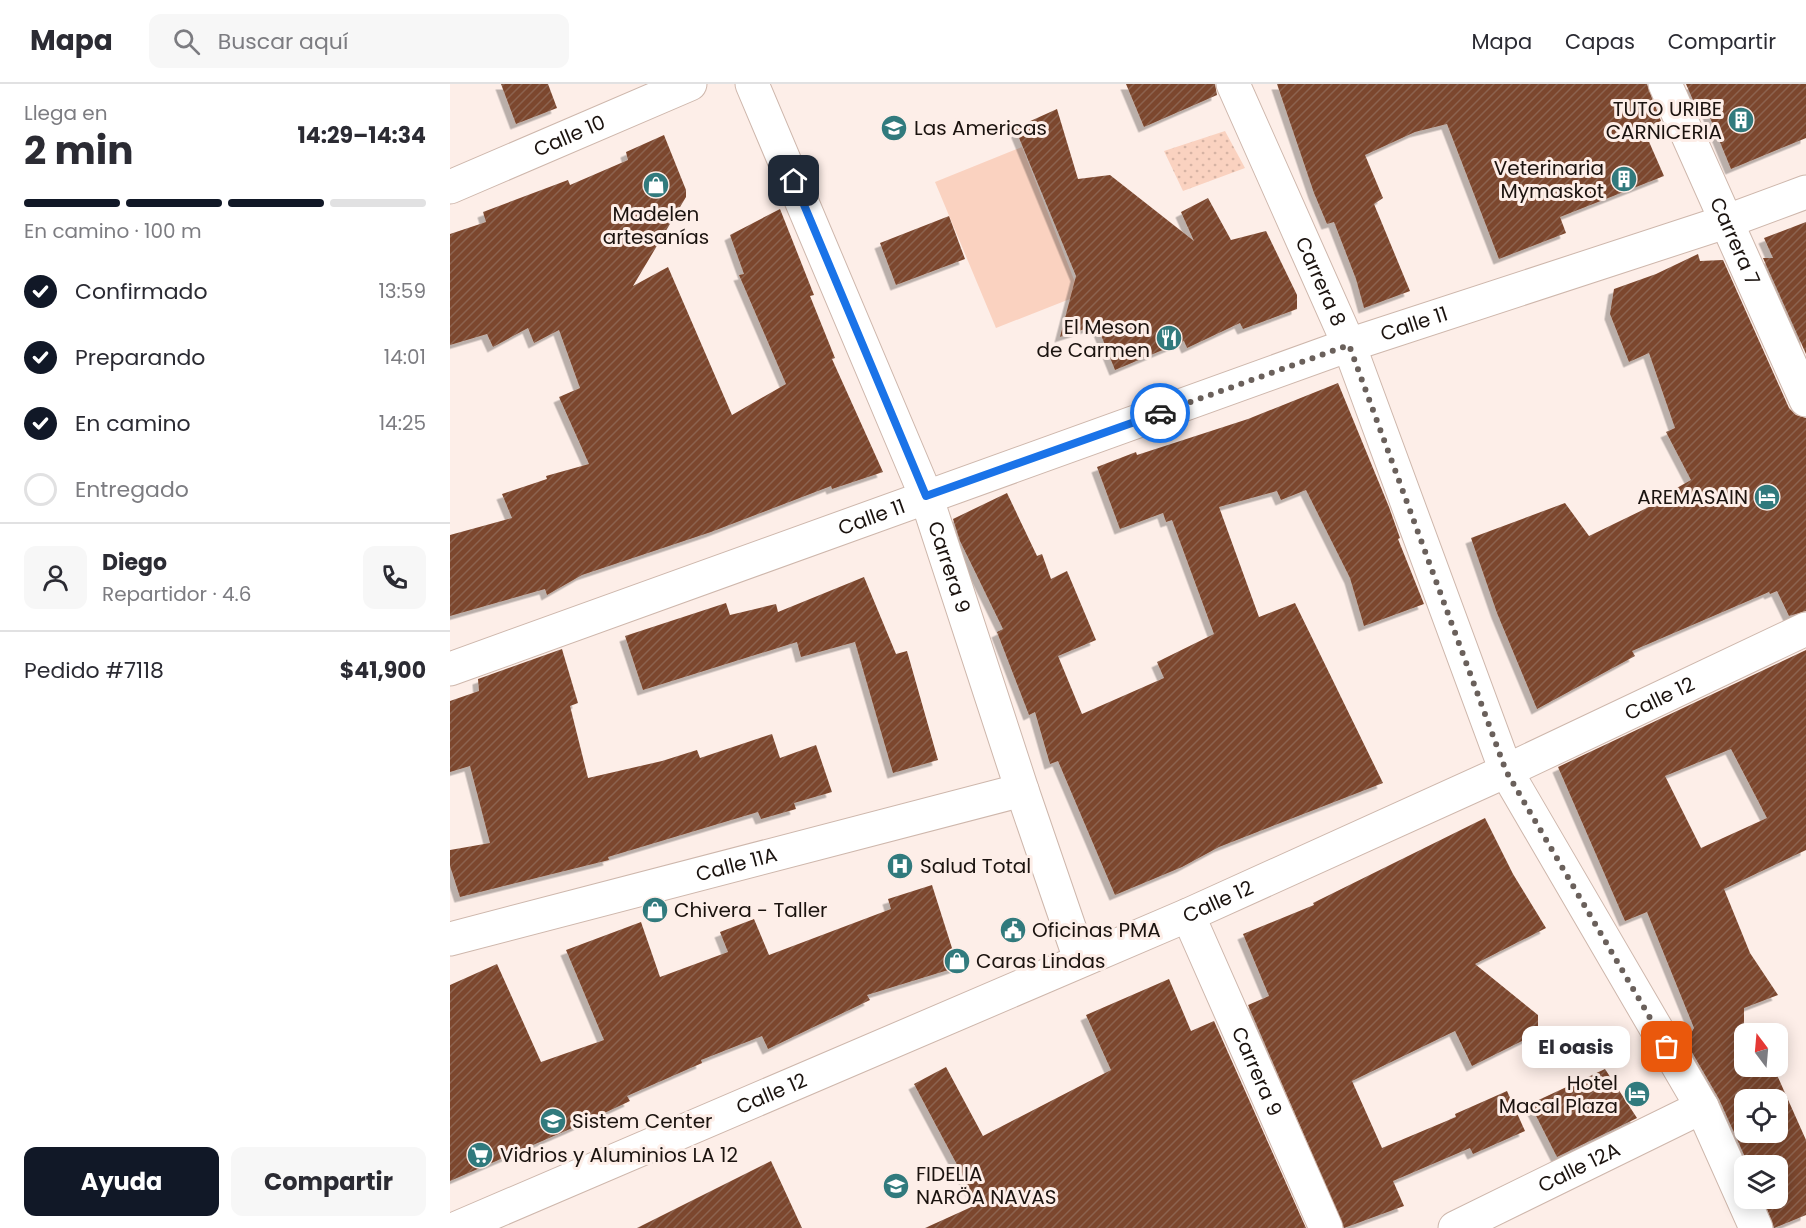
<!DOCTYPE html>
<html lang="es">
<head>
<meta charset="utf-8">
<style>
	:root { --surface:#fff; --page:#f7f7f7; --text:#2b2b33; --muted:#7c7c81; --line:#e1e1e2; --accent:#111827 }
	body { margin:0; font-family:Poppins,sans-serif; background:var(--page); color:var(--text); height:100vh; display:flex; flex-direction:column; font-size:22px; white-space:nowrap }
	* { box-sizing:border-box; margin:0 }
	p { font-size:20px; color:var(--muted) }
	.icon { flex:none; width:33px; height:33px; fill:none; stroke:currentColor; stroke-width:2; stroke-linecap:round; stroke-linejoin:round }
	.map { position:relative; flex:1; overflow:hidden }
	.drawer { display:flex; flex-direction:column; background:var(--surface); width:450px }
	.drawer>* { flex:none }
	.needle { width:39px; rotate:344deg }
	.fabs { position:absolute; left:1284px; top:939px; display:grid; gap:12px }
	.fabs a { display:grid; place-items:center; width:54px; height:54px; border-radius:12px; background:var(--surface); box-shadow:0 3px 15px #0003; font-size:30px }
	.pin { position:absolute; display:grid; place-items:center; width:51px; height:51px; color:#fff; margin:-26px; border-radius:12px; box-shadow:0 3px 9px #0006 }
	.courier { position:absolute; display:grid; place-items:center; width:60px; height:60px; margin:-30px; border:4px solid #1a73e8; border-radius:50%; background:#fff; color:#222; box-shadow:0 2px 8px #0007 }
	.bubble { position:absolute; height:42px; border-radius:12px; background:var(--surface); box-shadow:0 3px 15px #0003; font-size:20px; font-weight:700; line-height:42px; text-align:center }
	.summary em { font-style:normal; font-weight:700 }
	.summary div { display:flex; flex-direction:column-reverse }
	.summary { display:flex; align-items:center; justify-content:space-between; height:102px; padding:0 24px }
	h1 { font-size:39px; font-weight:700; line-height:45px }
	.bar { display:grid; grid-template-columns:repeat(4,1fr); gap:9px 6px; align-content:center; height:72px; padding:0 24px }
	.bar i { height:8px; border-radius:4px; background:var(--line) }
	.bar .selected { background:var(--accent) }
	.bar p { grid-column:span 4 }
	.line { display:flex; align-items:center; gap:15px; padding:0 24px; border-top:2px solid var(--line) }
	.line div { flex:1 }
	.round { display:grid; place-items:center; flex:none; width:63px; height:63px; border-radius:12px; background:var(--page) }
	ol { padding:0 24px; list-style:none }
	li { display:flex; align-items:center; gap:18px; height:66px }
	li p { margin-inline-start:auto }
	li .icon { padding:6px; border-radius:50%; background:var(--accent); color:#fff; stroke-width:4 }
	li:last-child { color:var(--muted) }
	li i { width:33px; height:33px; border:3px solid var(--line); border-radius:50% }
	.cta { display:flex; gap:12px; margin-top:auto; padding:12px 24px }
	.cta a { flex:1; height:69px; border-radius:12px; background:var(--accent); color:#fff; font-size:24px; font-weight:700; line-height:69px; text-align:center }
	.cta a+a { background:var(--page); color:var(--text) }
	header { display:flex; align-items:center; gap:36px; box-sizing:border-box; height:84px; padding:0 30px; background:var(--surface); border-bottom:2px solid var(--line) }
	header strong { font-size:28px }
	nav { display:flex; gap:33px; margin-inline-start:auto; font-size:21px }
	.search { width:420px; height:54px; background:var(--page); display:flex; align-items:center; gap:15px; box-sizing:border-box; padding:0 21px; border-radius:12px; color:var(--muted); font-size:22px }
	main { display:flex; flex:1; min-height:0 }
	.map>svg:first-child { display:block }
	.grass { fill:#fad2c0 }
	.garden { fill:url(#garden-dots) }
	.building { fill:url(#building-hatch); fill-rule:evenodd; filter:url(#shadow) }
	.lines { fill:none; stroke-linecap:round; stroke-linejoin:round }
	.minor-casing { stroke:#ceb7ac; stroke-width:35 }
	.minor { stroke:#fff; stroke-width:33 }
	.done { stroke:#6a605b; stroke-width:6; stroke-dasharray:0 10.8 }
	.route { stroke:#1a73e8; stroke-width:8 }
	.labels { text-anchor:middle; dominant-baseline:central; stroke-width:6; stroke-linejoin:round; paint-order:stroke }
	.poi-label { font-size:20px; fill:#1b130f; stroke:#fdeee8; text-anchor:start }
	.street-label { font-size:20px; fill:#1b130f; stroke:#fdeee8 }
</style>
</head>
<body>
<header>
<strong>Mapa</strong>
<div class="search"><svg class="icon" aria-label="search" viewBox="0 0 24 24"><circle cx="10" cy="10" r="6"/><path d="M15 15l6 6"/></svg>Buscar aquí</div>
<nav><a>Mapa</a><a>Capas</a><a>Compartir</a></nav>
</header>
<main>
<section class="drawer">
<div class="summary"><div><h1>2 min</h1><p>Llega en</p></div><em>14:29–14:34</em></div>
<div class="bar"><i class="selected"></i><i class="selected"></i><i class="selected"></i><i></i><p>En camino · 100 m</p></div>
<ol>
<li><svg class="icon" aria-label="check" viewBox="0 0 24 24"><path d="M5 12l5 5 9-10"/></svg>Confirmado<p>13:59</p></li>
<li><svg class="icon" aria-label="check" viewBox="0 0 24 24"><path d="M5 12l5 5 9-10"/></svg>Preparando<p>14:01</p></li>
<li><svg class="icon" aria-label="check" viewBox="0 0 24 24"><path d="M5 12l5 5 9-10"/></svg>En camino<p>14:25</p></li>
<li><i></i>Entregado</li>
</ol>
<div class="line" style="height:108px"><a class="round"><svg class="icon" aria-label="person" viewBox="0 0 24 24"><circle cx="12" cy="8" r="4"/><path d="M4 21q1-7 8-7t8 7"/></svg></a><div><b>Diego</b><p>Repartidor · 4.6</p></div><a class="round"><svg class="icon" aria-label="phone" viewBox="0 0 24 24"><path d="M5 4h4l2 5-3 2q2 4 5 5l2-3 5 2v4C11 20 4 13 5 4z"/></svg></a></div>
<div class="line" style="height:78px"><div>Pedido #7118</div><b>$41,900</b></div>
<div class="cta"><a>Ayuda</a><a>Compartir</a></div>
</section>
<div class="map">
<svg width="1356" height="1144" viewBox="0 0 1356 1144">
	<defs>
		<pattern id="garden-dots" width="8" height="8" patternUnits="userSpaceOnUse" patternTransform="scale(1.5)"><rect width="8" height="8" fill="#fad2c0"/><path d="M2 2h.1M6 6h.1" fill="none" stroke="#d6b3a4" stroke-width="1.8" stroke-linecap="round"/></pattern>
		<pattern id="building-hatch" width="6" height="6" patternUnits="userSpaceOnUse" patternTransform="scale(1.5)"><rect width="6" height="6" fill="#7c472e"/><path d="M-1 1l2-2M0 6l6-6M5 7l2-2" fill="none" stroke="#8c6350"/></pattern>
		<filter id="shadow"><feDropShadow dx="-5.5" dy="5.5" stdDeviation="0" flood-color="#0004"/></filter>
	</defs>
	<rect width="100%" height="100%" fill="#fdeee8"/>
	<!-- grass -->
	<path class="grass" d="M 572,63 L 630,211 L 546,244 L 485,98 Z"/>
	<!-- garden -->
	<path class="garden" d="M 775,47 L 795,84 L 733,107 L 714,67 Z"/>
	<!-- building -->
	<path class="building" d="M 51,0 L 98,0 L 107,24 L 66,40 Z
		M 676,0 L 765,0 L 767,11 L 694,43 Z
		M 827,0 L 1197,0 L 1211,37 L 1193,44 L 1214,92 L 1110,133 L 1116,149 L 1049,175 L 997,40 L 965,48 L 915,71 L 933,114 L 924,120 L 960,207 L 914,224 L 906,195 L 884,138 L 877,140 L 864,109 Z
		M 1236,0 L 1356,0 L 1356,54 L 1281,85 L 1254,19 L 1246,23 Z
		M 607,25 L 628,95 L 660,91 L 744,157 L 731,128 L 758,114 L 781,156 L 816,147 L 847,211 L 847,225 L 793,245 L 790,239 L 737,264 L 734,257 L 665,286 L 647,241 L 610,253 L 626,192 L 565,44 Z
		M 214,51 L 236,106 L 236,113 L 183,202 L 218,183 L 282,331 L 336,300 L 289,191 L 294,190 L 280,151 L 330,125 L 364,211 L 360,212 L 385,274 L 382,275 L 433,388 L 382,405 L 381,402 L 261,448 L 132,491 L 97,511 L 95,505 L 0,532 L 0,451 L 62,434 L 52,410 L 97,395 L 96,392 L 139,380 L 109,313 L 130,304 L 109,246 L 84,259 L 78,244 L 43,263 L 37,250 L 0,261 L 0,150 L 36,138 L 33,128 L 118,96 L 120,101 L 178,76 L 176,68 Z
		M 499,132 L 515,175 L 446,201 L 430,159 Z
		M 1356,138 L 1356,270 L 1313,174 L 1323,174 L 1314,154 Z
		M 1248,170 L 1250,177 L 1273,176 L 1339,324 L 1346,331 L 1356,334 L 1356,527 L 1339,532 L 1327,507 L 1320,510 L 1319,508 L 1182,567 L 1185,572 L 1087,625 L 1047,529 L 1021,454 L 1115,419 L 1139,452 L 1203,421 L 1202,418 L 1241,396 L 1216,348 L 1225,344 L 1199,269 L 1179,278 L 1160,230 L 1164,205 L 1206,190 Z
		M 888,299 L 939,423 L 950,454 L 948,455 L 974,520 L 914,542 L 900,494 L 856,406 L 831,416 L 827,407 L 769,423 L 809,533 L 845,519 L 933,699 L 769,763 L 732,783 L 665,811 L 608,677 L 600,680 L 585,628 L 579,631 L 547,548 L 553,545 L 510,457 L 503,435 L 557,409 L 587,472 L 592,470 L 601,495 L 617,487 L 646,556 L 608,572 L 632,630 L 714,594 L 707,578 L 764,550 L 722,436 L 716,438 L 713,429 L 670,445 L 647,383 L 686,368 L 687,371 L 798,335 Z
		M 414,493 L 446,570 L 457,567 L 488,676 L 443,689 L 405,558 L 351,573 L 347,558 L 193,606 L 175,552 L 276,519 L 280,531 L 326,520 L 328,528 Z
		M 112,565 L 128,619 L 120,622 L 138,694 L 212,677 L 247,666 L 250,674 L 322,650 L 330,674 L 366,661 L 382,708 L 344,719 L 346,725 L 311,735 L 308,728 L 158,773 L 159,776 L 10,813 L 0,782 L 0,766 L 40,759 L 20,682 L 0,688 L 0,617 L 29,607 L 28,595 Z
		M 1356,566 L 1356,766 L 1274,805 L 1300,869 L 1328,911 L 1294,924 L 1294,982 L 1323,982 L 1356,1056 L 1356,1131 L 1324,1144 L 1313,1114 L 1328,1114 L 1328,1082 L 1299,1082 L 1269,1015 L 1236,958 L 1244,944 L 1197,828 L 1175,837 L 1108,683 ZM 1281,665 L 1317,734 L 1251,764 L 1215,692 ZM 1294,1016 L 1328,1016 L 1328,1048 L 1294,1048 Z
		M 1035,734 L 1063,790 L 1096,844 L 1025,880 L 1088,931 L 1088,949 L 1022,982 L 1005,947 L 902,997 L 932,1064 L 1006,1033 L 1005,1030 L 1057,1007 L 1075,1047 L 1023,1070 L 1020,1064 L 943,1097 L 954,1122 L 894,1144 L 798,921 L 819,912 L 793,850 L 864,821 L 863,819 Z
		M 482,801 L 508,883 L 417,911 L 420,916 L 318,965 L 312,952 L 251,976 L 252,979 L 177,1012 L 180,1017 L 120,1045 L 0,1097 L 0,901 L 47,880 L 91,978 L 154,956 L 116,866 L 191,838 L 210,893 L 278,868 L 270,848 L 304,835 L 319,871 L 441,825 L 438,815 Z
		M 719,895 L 741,947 L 764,937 L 856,1144 L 475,1144 L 528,1120 L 464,1000 L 496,983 L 533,1052 L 661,986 L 636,931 Z
		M 1155,985 L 1187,1034 L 1107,1073 L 1080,1020 Z
		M 321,1077 L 352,1144 L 187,1144 Z"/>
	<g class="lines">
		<defs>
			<g id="minor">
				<path id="s1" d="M 302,0 L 476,412 L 572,706 L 630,875"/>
				<path id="s2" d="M 783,0 L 899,261 L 1056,687 L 1252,1023 L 1306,1144"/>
				<path id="s3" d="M 1215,0 L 1356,316"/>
				<path id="s4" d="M 0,103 L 240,0"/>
				<path id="s5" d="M 0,585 L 899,261 L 1275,138 L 1356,108"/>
				<path id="s6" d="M 738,831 L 876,1144"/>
				<path id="s7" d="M 0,855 L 572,706"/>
				<path id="s8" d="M 7,1144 L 738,831 L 1056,687 L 1356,545"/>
				<path id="s9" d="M 1005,1144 L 1252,1023"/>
			</g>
		</defs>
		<!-- minor casing -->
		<use href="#minor" class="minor-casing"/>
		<!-- minor -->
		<use href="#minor" class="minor"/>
	</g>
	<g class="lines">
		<!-- done -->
		<path class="done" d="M 710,329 L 899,261 L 1056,687 L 1217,963"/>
		<!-- route -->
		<path class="route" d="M 344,97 L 476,412 L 710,329"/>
	</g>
	<!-- icons -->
	<defs>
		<symbol id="building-disc" viewBox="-11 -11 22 22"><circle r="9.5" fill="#317a7d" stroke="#fdeee8"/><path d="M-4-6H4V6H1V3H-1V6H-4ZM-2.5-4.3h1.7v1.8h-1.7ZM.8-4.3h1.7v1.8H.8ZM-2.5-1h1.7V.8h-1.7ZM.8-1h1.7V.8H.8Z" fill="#fff"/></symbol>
		<symbol id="school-disc" viewBox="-11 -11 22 22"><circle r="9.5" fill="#317a7d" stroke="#fdeee8"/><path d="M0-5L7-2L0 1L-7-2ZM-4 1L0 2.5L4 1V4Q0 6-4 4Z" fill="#fff"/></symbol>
		<symbol id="shop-disc" viewBox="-11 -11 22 22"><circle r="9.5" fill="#317a7d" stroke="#fdeee8"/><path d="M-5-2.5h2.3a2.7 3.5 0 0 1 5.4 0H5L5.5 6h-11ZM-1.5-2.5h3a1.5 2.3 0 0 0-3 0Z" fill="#fff"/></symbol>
		<symbol id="restaurant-disc" viewBox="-11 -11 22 22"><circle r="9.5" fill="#317a7d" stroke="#fdeee8"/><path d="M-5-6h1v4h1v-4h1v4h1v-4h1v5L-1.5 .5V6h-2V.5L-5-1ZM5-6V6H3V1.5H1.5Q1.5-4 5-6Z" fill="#fff"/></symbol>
		<symbol id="hotel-disc" viewBox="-11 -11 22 22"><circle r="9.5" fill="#317a7d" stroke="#fdeee8"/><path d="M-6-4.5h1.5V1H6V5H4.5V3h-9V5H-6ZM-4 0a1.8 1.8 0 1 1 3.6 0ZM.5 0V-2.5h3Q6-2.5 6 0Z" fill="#fff"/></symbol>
		<symbol id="hospital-disc" viewBox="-11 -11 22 22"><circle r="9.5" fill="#317a7d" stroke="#fdeee8"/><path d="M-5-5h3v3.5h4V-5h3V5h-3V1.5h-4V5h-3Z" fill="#fff"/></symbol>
		<symbol id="civic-disc" viewBox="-11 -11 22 22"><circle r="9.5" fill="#317a7d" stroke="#fdeee8"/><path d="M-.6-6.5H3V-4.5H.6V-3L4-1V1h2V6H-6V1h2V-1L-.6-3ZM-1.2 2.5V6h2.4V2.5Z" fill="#fff"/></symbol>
		<symbol id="supermarket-disc" viewBox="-11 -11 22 22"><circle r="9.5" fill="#317a7d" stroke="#fdeee8"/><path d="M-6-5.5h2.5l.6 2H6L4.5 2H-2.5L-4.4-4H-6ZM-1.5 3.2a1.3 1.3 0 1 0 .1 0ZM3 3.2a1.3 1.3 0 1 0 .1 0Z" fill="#fff"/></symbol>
	</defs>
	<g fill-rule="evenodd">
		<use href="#building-disc" x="1276" y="21" width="30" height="30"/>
		<use href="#school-disc" x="429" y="29" width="30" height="30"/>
		<use href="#building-disc" x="1159" y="80" width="30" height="30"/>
		<use href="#shop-disc" x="191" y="86" width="30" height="30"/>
		<use href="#restaurant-disc" x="704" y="239" width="30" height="30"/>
		<use href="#hotel-disc" x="1302" y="398" width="30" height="30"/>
		<use href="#hospital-disc" x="435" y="767" width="30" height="30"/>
		<use href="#shop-disc" x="190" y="811" width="30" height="30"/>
		<use href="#civic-disc" x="548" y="831" width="30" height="30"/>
		<use href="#shop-disc" x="492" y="862" width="30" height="30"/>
		<use href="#hotel-disc" x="1172" y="995" width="30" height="30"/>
		<use href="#school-disc" x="88" y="1022" width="30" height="30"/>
		<use href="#supermarket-disc" x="15" y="1056" width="30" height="30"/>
		<use href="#school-disc" x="431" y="1087" width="30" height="30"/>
	</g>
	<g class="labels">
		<!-- poi labels -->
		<g class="poi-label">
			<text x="1272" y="25" text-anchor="end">TUTO URIBE<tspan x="1272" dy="23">CARNICERIA</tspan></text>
			<text x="464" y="44">Las Americas</text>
			<text x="1154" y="84" text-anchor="end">Veterinaria<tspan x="1154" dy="23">Mymaskot</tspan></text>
			<text x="206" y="130" text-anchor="middle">Madelen<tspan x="206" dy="23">artesanías</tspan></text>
			<text x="700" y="243" text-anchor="end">El Meson<tspan x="700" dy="23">de Carmen</tspan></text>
			<text x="1298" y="413" text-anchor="end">AREMASAIN</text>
			<text x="470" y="782">Salud Total</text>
			<text x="224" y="826">Chivera - Taller</text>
			<text x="582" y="846">Oficinas PMA</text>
			<text x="526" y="877">Caras Lindas</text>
			<text x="1168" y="999" text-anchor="end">Hotel<tspan x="1168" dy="23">Macal Plaza</tspan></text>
			<text x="122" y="1037">Sistem Center</text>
			<text x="50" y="1071">Vidrios y Aluminios LA 12</text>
			<text x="466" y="1090">FIDELIA<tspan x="466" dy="23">NARÖA NAVAS</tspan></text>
		</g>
		<!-- street labels -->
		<g class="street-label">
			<text stroke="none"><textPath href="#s4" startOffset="130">Calle 10</textPath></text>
			<text stroke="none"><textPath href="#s3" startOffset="172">Carrera 7</textPath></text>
			<text stroke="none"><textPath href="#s2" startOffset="216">Carrera 8</textPath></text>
			<text stroke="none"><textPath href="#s5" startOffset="1024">Calle 11</textPath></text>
			<text stroke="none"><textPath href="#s5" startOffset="448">Calle 11</textPath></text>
			<text stroke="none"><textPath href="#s1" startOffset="522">Carrera 9</textPath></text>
			<text stroke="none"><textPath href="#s8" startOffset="1314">Calle 12</textPath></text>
			<text stroke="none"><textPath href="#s7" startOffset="296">Calle 11A</textPath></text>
			<text stroke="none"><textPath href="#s8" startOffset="828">Calle 12</textPath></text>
			<text stroke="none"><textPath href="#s6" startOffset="171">Carrera 9</textPath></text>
			<text stroke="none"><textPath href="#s8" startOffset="342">Calle 12</textPath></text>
			<text stroke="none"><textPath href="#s9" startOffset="138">Calle 12A</textPath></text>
		</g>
	</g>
</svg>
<div class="fabs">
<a><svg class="needle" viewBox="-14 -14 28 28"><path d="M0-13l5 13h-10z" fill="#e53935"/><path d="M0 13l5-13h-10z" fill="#7c7c81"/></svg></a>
<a><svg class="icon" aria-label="locate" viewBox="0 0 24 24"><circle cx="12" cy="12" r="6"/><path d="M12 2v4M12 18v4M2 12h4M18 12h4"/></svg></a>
<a><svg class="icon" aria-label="layers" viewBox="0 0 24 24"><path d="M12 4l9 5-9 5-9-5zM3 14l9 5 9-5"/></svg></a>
</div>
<div class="pin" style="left:1217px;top:963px;background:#ea580c"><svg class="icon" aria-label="bag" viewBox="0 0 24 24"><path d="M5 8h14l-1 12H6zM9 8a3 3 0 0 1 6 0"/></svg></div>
<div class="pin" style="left:344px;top:97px;background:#1f2937"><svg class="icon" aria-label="home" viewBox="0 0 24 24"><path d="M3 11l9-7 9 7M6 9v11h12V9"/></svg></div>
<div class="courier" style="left:710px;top:329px"><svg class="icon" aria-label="car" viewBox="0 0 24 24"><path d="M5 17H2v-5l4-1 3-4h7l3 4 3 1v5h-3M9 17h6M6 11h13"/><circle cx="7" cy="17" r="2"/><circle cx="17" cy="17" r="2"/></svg></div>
<div class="bubble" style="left:1072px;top:942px;width:108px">El oasis</div>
</div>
</main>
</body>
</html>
